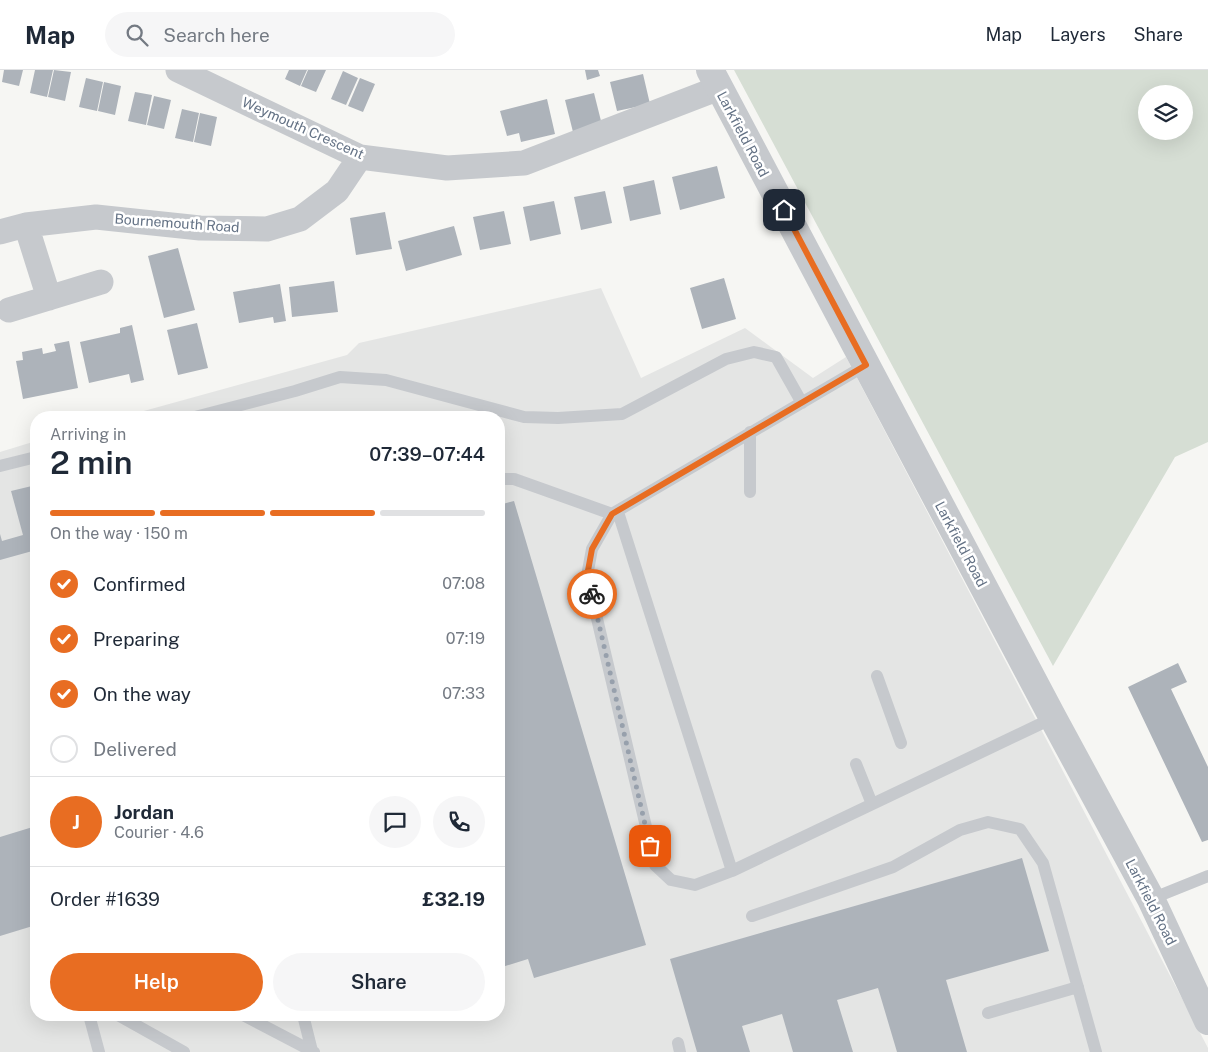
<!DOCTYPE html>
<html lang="en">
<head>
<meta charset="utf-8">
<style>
	:root { --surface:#fff; --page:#f6f6f7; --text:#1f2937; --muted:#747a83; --line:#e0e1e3; --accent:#e86d22 }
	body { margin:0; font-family:"Public Sans",sans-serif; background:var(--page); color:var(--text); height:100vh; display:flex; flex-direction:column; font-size:19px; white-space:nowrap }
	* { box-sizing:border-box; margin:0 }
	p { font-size:16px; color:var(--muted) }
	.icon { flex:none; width:28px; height:28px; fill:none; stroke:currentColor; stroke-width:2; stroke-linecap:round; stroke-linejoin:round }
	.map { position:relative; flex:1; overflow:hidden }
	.sheet { position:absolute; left:30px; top:341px; width:475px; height:610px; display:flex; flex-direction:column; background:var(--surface); border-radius:20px; box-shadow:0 5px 20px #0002 }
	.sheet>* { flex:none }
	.tools { position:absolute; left:1138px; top:15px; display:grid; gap:10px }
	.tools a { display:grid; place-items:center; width:55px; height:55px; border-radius:50%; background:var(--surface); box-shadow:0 5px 20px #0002; font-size:25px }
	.pin { position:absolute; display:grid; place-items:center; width:42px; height:42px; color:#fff; margin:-21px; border-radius:10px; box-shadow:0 2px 8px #0006 }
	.courier { position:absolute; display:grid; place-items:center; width:50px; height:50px; margin:-25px; border:4px solid #e86d22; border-radius:50%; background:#fff; color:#222; box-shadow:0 1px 6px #0007 }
	.head em { font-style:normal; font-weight:600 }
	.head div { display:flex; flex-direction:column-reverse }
	.head { display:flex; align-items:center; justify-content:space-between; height:85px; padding:0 20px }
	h1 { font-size:32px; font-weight:600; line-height:38px }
	.bar { display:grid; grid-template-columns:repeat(4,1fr); gap:8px 5px; align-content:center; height:60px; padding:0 20px }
	.bar i { height:6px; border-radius:4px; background:var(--line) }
	.bar .active { background:var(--accent) }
	.bar p { grid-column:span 4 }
	.line { display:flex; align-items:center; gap:12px; padding:0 20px; border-top:1px solid var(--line) }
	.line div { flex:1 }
	.round { display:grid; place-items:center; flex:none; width:52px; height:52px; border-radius:26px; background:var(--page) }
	ol { padding:0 20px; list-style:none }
	li { display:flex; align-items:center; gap:15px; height:55px }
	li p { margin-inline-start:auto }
	li .icon { padding:5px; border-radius:50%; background:var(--accent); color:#fff; stroke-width:4 }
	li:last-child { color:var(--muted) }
	li i { width:28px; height:28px; border:2px solid var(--line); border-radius:50% }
	.primary-button { display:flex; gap:10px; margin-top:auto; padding:10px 20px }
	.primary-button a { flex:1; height:58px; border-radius:30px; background:var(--accent); color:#fff; font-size:20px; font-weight:600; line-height:58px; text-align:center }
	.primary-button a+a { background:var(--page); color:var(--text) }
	header { display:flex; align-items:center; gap:30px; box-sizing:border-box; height:70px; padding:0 25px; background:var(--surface); border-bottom:1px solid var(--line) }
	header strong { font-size:24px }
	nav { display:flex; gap:28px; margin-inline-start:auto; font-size:18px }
	.search { width:350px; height:45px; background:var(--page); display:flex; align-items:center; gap:12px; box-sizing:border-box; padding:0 18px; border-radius:28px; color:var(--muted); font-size:19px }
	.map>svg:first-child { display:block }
	.built { fill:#e4e5e4 }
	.green { fill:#d6ded4; fill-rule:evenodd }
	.building { fill:#adb3ba }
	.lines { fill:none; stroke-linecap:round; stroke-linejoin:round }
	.service { stroke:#c6c9cd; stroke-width:12 }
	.minor { stroke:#c6c9cd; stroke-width:25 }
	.tertiary { stroke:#c6c9cd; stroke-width:28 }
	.done { stroke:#97a0ac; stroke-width:5; stroke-dasharray:0 9 }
	.route { stroke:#e86d22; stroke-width:6 }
	.labels { text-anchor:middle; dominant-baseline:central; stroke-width:5; stroke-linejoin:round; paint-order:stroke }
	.street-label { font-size:14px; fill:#647285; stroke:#fff }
</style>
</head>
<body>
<header>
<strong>Map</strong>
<div class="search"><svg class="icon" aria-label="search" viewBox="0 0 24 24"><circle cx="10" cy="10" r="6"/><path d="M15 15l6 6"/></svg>Search here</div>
<nav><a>Map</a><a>Layers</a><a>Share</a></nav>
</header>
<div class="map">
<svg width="1208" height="982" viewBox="0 0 1208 982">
	<rect width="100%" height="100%" fill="#f6f6f3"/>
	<!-- built -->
	<path class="built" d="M 601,218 L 641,308 L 745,258 L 813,308 L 846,287 L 1208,978 L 1208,982 L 0,982 L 0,382 L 36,371 L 36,945 L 499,945 L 499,348 L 122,347 L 347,285 L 359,273 Z"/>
	<!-- green -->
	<path class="green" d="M 734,0 L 1208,0 L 1208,372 L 1175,387 L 1053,596 ZM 1146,24 L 1184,24 L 1184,61 L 1146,61 Z"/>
	<!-- building -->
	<path class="building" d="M 4,0 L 23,0 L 19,16 L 2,12 Z
		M 35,0 L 53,0 L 47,27 L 30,23 Z
		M 54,0 L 71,2 L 65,31 L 48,27 Z
		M 289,0 L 307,0 L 300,16 L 285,9 Z
		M 308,0 L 326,0 L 316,22 L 301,16 Z
		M 585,0 L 598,0 L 600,6 L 587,10 Z
		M 343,1 L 358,8 L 346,35 L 331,29 Z
		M 643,4 L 650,34 L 617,41 L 610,12 Z
		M 86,8 L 103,12 L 97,41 L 79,37 Z
		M 360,8 L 375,14 L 363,42 L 348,36 Z
		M 104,12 L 121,16 L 115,45 L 98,41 Z
		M 135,22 L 152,25 L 146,55 L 128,51 Z
		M 594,23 L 602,55 L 573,62 L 565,30 Z
		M 154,26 L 171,30 L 164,59 L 147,55 Z
		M 547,29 L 555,64 L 521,72 L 519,63 L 507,66 L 500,41 Z
		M 182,39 L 199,43 L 193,72 L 175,68 Z
		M 200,43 L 217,47 L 211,76 L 194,72 Z
		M 717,96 L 725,128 L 680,140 L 672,107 Z
		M 654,110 L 661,144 L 630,151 L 623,117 Z
		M 605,121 L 612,153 L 581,160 L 574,127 Z
		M 554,131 L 561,164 L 530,171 L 523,137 Z
		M 504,141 L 511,174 L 480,180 L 473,147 Z
		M 385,142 L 392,179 L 356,185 L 350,148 Z
		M 454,156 L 462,185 L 406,201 L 398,171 Z
		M 178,178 L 195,240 L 164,248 L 148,186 Z
		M 724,208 L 736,249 L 702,259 L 690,218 Z
		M 334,211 L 338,242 L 292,247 L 289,217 Z
		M 280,214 L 286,251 L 274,253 L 273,247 L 239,253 L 233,222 Z
		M 197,253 L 208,298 L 178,305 L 167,260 Z
		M 132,255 L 144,310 L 131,313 L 129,304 L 89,313 L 80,272 L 120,263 L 120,258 Z
		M 69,271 L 78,318 L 23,329 L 16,291 L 23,290 L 22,282 L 42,278 L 43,284 L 56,281 L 54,274 Z
		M 36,415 L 36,480 L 0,490 L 0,464 L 2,471 L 23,465 L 11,421 Z
		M 514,431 L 646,875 L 534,908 L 528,889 L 499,898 L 499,435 Z
		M 1178,593 L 1187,612 L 1171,619 L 1208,697 L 1208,770 L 1202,772 L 1128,617 Z
		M 36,756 L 36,855 L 0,866 L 0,767 Z
		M 1022,788 L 1049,881 L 946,910 L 967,982 L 897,982 L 878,918 L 837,930 L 853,982 L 793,982 L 782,944 L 742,956 L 750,982 L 697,982 L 670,889 Z"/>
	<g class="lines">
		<!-- service -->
		<path class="service" d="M 191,348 L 295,321 L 340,307 L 386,310 L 524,347 L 558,348 L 622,344 L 726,289 L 754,282 L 776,287 L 802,333
			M 750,362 L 750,422
			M 0,396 L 36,387
			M 499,409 L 514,409 L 612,444 L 866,295
			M 618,442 L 732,801
			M 612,444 L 592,479 L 587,506 L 655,795 L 671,810 L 695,815 L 732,801 L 1053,648
			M 877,606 L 901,673
			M 856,694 L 872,734
			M 1151,829 L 1208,806
			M 752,846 L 893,797 L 960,760 L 988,752 L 1020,759 L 1043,793 L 1096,982
			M 988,943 L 1078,917
			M 89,945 L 99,982
			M 118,945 L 184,982
			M 243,945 L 312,981
			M 303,945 L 312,981 L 314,982
			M 678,973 L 680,982"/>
		<!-- minor -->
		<path class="minor" d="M 178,0 L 360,87 L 447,98 L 524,93 L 719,18
			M 26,155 L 49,228
			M 0,162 L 26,155 L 96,147 L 200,158 L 267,159 L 300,149 L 337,121 L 360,87
			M 9,240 L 101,212"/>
		<!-- tertiary -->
		<path class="tertiary" d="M 710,0 L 1053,648 L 1151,829 L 1208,951"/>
	</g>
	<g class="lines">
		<!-- done -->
		<path class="done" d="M 592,524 L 650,776"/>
		<!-- route -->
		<path class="route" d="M 592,524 L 587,506 L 592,479 L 612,444 L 866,295 L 784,140"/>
	</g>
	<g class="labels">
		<!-- street labels -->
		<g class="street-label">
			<text transform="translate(303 58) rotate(24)">Weymouth Crescent</text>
			<text transform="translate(743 64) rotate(62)">Larkfield Road</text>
			<text transform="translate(177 153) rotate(4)">Bournemouth Road</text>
			<text transform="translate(961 474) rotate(62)">Larkfield Road</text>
			<text transform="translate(1151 832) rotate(63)">Larkfield Road</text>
		</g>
	</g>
</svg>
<div class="tools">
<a><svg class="icon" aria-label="layers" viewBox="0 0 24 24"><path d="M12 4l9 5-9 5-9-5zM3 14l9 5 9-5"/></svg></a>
</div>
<div class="pin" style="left:650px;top:776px;background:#ea580c"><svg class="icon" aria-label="bag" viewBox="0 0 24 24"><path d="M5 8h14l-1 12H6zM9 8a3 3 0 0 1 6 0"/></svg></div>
<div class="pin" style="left:784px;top:140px;background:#1f2937"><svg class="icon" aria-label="home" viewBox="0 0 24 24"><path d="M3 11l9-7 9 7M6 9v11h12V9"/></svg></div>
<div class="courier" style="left:592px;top:524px"><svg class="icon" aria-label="bike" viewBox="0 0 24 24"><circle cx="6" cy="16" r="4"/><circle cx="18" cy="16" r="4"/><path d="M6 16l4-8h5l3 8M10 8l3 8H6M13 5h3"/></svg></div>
<section class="sheet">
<div class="head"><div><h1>2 min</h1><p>Arriving in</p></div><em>07:39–07:44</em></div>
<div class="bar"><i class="active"></i><i class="active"></i><i class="active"></i><i></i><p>On the way · 150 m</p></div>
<ol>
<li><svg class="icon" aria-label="check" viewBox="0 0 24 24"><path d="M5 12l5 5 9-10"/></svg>Confirmed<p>07:08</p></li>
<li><svg class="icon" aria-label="check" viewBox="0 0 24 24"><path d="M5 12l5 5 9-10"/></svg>Preparing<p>07:19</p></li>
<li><svg class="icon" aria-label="check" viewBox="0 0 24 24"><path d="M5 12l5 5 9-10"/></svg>On the way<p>07:33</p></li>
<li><i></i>Delivered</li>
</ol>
<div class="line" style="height:90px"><b class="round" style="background:var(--accent);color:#fff">J</b><div><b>Jordan</b><p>Courier · 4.6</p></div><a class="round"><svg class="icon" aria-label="chat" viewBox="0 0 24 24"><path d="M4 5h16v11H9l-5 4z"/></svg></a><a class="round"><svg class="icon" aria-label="phone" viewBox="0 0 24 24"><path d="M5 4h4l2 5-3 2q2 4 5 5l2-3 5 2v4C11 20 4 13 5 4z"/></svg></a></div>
<div class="line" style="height:65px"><div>Order #1639</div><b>£32.19</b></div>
<div class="primary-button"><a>Help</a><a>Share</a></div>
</section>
</div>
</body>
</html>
